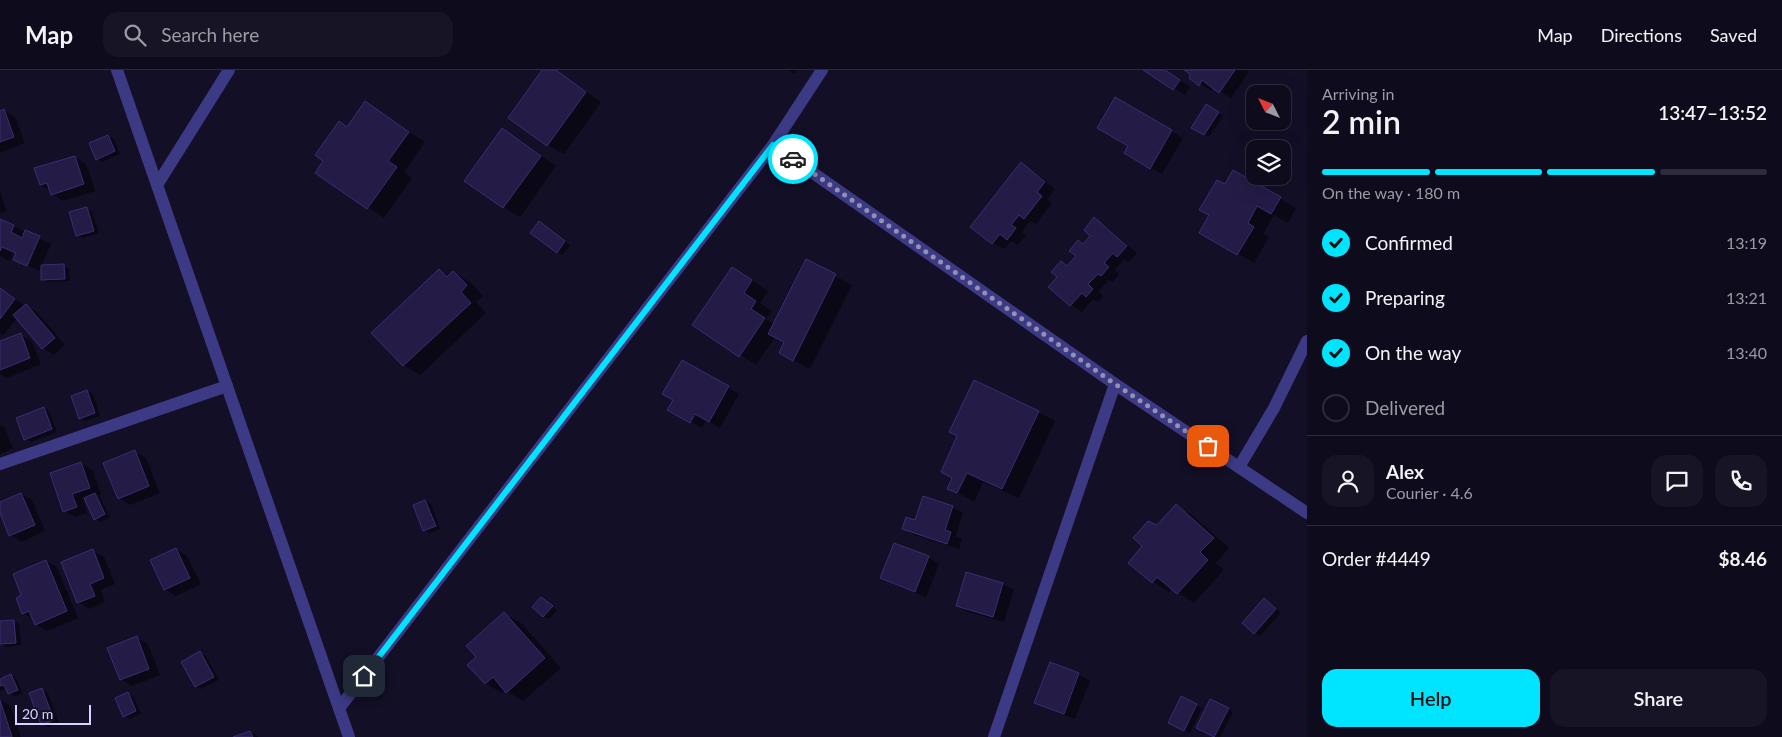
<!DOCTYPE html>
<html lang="en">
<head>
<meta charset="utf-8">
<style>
	:root { --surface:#0e0b1c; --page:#171425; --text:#f1f3f6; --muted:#9b9ba3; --line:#2e2b3b; --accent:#00e5ff }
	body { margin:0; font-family:Lato,sans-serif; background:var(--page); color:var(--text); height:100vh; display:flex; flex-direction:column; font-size:19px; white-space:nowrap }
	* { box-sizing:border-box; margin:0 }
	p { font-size:16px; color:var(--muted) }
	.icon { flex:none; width:28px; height:28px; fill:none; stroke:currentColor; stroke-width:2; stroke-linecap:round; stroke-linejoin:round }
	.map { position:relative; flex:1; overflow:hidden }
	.details { display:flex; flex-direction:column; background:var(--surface); width:475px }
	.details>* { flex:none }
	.needle { width:32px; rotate:312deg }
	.tools { position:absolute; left:1246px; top:15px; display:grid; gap:10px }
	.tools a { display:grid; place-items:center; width:45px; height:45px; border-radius:10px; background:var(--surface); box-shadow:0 5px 20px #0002,0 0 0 1px var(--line); font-size:25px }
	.scale { position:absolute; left:15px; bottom:12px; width:76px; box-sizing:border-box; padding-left:5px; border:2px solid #d9d4ff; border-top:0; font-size:14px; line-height:18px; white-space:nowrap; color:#d9d4ff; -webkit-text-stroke:4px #130f26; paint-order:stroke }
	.pin { position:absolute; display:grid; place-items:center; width:42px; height:42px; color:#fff; margin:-21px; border-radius:10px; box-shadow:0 2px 8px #0006 }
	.courier { position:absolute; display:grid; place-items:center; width:50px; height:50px; margin:-25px; border:4px solid #00e5ff; border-radius:50%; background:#fff; color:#222; box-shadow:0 1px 6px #0007 }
	.head em { font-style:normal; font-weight:600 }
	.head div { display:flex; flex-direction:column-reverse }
	.head { display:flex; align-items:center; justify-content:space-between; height:85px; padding:0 15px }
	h1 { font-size:32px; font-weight:600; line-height:38px }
	.bar { display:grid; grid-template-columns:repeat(4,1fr); gap:8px 5px; align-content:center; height:60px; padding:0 15px }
	.bar i { height:6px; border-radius:4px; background:var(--line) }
	.bar .selected { background:var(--accent) }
	.bar p { grid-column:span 4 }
	.line { display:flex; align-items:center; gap:12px; padding:0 15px; border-top:1px solid var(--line) }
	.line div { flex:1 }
	.round { display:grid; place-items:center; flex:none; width:52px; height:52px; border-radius:15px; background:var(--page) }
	ol { padding:0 15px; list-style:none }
	li { display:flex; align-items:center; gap:15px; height:55px }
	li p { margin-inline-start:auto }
	li .icon { padding:5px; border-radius:50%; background:var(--accent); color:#111; stroke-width:4 }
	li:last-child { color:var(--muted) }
	li i { width:28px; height:28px; border:2px solid var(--line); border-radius:50% }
	.button { display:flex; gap:10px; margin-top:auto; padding:10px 15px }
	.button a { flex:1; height:58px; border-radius:15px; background:var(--accent); color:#111; font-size:20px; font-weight:600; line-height:58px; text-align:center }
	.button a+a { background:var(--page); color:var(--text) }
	header { display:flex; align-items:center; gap:30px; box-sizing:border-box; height:70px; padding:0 25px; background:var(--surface); border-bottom:1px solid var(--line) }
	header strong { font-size:24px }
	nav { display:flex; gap:28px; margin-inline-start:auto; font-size:18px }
	.search { width:350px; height:45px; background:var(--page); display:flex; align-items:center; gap:12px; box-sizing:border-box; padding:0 18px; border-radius:15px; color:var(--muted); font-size:19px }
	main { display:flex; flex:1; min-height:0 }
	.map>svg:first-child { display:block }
	.shadow { fill:#0007 }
	.building { fill:#241b47; stroke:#3b2d73 }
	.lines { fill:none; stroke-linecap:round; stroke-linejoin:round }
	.minor { stroke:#3d3a85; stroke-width:12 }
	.tertiary { stroke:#3d3a85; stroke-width:12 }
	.done { stroke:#948fb3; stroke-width:5; stroke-dasharray:0 9 }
	.route { stroke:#00e5ff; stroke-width:6 }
</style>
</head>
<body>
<header>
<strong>Map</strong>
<div class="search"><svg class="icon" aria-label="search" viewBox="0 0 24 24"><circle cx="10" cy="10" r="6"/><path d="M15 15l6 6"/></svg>Search here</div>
<nav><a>Map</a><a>Directions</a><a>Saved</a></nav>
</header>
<main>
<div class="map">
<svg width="1307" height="667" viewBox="0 0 1307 667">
	<rect width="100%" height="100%" fill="#130f26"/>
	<!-- shadow -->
	<path class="shadow" d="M 544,0 L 555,0 L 601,32 L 564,84 L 547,75 Z
		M 788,0 L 797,0 L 794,4 Z
		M 1145,0 L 1164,0 L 1190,17 L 1185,25 Z
		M 1187,0 L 1246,0 L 1249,2 L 1231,28 L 1213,17 L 1211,21 L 1200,14 Z
		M 1115,29 L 1183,68 L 1162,104 L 1125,83 L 1130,76 Z
		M 365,33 L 425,72 L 404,102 L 412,108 L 384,148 L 316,103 Z
		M 1207,36 L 1223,46 L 1209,67 L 1193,57 Z
		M 3,41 L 15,47 L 25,73 L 0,83 L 0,42 Z
		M 502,60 L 518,69 L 556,96 L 520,147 L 503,137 Z
		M 108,66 L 114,69 L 120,84 L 102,92 L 97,89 Z
		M 75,87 L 86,94 L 95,121 L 63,131 L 52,124 L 50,120 L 41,115 Z
		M 1021,94 L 1032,100 L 1055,119 L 1047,129 L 1052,133 L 1036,154 L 1030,151 L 1022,162 L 1026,165 L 1018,175 L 1011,171 L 1004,179 L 993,173 L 972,156 Z
		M 1234,102 L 1296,138 L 1288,153 L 1274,145 L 1263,164 L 1269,167 L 1254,193 L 1201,162 Z
		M 0,121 L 7,141 L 0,143 Z
		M 87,139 L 92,142 L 99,163 L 83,168 L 77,165 Z
		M 1095,149 L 1106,156 L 1137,183 L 1129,192 L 1124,189 L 1115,200 L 1119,204 L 1113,212 L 1109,210 L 1099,221 L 1103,226 L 1098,232 L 1093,229 L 1082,242 L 1071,235 L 1059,207 L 1061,192 L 1068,196 L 1092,166 Z
		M 0,150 L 51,174 L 39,201 L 15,189 L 17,184 L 13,182 L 10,191 L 0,186 Z
		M 545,156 L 570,175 L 563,185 L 557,182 Z
		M 807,191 L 852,215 L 810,299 L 780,283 L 785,273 L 775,267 L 756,295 L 694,255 L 749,208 L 768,221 L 760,233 L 772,241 L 766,249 L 774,254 Z
		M 64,196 L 69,199 L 70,211 L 48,212 L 43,209 Z
		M 439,200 L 449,206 L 453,202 L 470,212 L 483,226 L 476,232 L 486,243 L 420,305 L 403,295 Z
		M 0,218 L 25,236 L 37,242 L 65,275 L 54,285 L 43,278 L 17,248 L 3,266 L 0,264 Z
		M 21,265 L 32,271 L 41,294 L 7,308 L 0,304 L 0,273 Z
		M 683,292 L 739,324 L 720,358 L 706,350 L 702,358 L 669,339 L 674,330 Z
		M 87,321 L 93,324 L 100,346 L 86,351 L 80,348 Z
		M 44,338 L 49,341 L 57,362 L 31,372 L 25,369 Z
		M 1038,342 L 1055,351 L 1019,428 L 983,412 L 974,432 L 949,418 Z
		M 0,355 L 4,357 L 13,378 L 0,384 Z
		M 135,382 L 146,388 L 160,423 L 130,435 L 119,428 Z
		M 81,393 L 92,400 L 101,424 L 97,426 L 100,427 L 110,447 L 101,452 L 95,449 L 86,429 L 83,430 L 87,443 L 75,447 L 64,441 Z
		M 21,424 L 32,430 L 45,461 L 22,472 L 10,465 L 0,440 L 0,433 Z
		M 425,431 L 431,434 L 440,459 L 430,463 L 424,460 Z
		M 1176,436 L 1192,445 L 1229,478 L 1216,493 L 1224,500 L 1194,533 L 1172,518 L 1169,522 L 1153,512 L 1130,493 Z
		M 952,437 L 963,443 L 956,466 L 962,469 L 959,479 L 914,465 L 903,458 L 916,451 Z
		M 176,479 L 187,486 L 201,514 L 176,526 L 165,519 Z
		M 93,481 L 104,487 L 115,514 L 101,520 L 105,532 L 90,539 L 78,532 Z
		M 928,487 L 939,494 L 926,527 L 893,514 L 881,508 Z
		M 46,491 L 57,497 L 78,548 L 47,561 L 36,554 L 33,549 L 23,543 L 23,526 Z
		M 1003,514 L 1014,520 L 1004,552 L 968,542 L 957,536 Z
		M 542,528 L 557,540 L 549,549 L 544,546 Z
		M 1265,530 L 1281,543 L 1260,566 L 1254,563 Z
		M 504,544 L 521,553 L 561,598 L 523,631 L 505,620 L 502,623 L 485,613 L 478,588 Z
		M 14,551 L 19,554 L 21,575 L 6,577 L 1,574 L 0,553 Z
		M 137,568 L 148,574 L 160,605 L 132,616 L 121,609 Z
		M 200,583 L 206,586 L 219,610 L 201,619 L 196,616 Z
		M 1051,593 L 1079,604 L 1090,611 L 1075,649 L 1047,638 L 1036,632 Z
		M 0,605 L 3,609 L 11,605 L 16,608 L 23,623 L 15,626 L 9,623 L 7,618 L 0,621 Z
		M 42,620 L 48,623 L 59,653 L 48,657 L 42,654 Z
		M 128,624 L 134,627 L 141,644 L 130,649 L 124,646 Z
		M 1181,628 L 1202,638 L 1190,663 L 1174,656 Z
		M 0,630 L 10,636 L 21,667 L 0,667 Z
		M 1228,639 L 1233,642 L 1220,667 L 1215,667 L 1203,661 Z
		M 250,662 L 259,667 L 236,667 Z"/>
	<!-- building -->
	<path class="building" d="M 542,0 L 556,0 L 586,22 L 547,76 L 508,48 Z
		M 1143,0 L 1165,0 L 1180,10 L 1173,20 Z
		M 1184,0 L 1235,0 L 1219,23 L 1202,10 L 1199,16 L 1189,8 L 1190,4 Z
		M 1115,27 L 1172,60 L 1150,99 L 1124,83 L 1128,76 L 1097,58 Z
		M 365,31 L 409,62 L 388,91 L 397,97 L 367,139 L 315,103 L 323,91 L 315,85 L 339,51 L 347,57 Z
		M 1206,34 L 1219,42 L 1204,65 L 1191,58 Z
		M 4,39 L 14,67 L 0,72 L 0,41 Z
		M 502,58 L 541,86 L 503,138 L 464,111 Z
		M 108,65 L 115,81 L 96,90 L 89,73 Z
		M 75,86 L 84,114 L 51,125 L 47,113 L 40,115 L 34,98 Z
		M 1021,92 L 1045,112 L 1037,122 L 1042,126 L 1024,149 L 1019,145 L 1011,155 L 1016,158 L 1007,170 L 1000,164 L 992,174 L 970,157 Z
		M 1233,100 L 1281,127 L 1271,144 L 1257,136 L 1248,153 L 1254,157 L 1237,185 L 1199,163 L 1209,145 L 1199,140 L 1217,110 L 1225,114 Z
		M 87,137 L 94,161 L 76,166 L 69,142 Z
		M 1094,147 L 1127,176 L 1117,187 L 1113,183 L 1104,193 L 1109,197 L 1101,206 L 1098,204 L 1088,214 L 1093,219 L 1086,227 L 1082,223 L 1070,236 L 1048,217 L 1057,207 L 1051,202 L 1061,191 L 1067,196 L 1076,186 L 1069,181 L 1078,170 L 1083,174 L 1090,166 L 1084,160 Z
		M 0,149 L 14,155 L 11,162 L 22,168 L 25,160 L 40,166 L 27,196 L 13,190 L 16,183 L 2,177 L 0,181 Z
		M 539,151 L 565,171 L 557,183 L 530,163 Z
		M 806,189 L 836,204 L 793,291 L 779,283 L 784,272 L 768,264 Z
		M 64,194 L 65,209 L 41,210 L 41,195 Z
		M 732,197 L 752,210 L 744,223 L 756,231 L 751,239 L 765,248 L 739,287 L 692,255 Z
		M 439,199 L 447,207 L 453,201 L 467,215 L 461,222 L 471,233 L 403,296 L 371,263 Z
		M 0,218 L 15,229 L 0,249 Z
		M 26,234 L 55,268 L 42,279 L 13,245 Z
		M 21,263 L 30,288 L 0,300 L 0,271 Z
		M 682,290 L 729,316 L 709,352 L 695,344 L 690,353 L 667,340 L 673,330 L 662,324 Z
		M 974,310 L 1039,341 L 1002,419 L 967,403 L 957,423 L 947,419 L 952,408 L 941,402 L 957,366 L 949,362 Z
		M 87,320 L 95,343 L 79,349 L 71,326 Z
		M 44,337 L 52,359 L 24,370 L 16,348 Z
		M 135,380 L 149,416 L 118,429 L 103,393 Z
		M 81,392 L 90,418 L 72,424 L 77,437 L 63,442 L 50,403 Z
		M 21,423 L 35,455 L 9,466 L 0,443 L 0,432 Z
		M 95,423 L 105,444 L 94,450 L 84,428 Z
		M 923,426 L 953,436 L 945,460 L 951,462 L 947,474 L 902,459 L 906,447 L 915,450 Z
		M 425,430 L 436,456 L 423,461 L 413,435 Z
		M 1176,434 L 1214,468 L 1200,482 L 1208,490 L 1177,524 L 1157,507 L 1152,513 L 1128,493 L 1142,476 L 1133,468 L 1148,451 L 1157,455 Z
		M 894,473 L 929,486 L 915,522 L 880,508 Z
		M 176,478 L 190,508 L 164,520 L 150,490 Z
		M 93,479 L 104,508 L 90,514 L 95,526 L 77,533 L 61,492 Z
		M 46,490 L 67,541 L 35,555 L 29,541 L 22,544 L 16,528 L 21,525 L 13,504 Z
		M 966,502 L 1003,513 L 993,547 L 956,536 Z
		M 541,527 L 553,536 L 543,547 L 532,537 Z
		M 1264,528 L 1276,539 L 1254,564 L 1242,553 Z
		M 504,542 L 545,588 L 506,623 L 493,607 L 485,614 L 467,595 L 476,587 L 466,576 Z
		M 14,550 L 16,573 L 0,574 L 0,551 Z
		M 137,566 L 149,599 L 120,610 L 107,578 Z
		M 200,581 L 214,607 L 195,617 L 181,592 Z
		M 1050,592 L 1079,603 L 1064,644 L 1034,633 Z
		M 11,604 L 18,620 L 8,624 L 4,615 L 0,616 L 0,609 Z
		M 42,618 L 54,650 L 41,655 L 29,623 Z
		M 128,622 L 136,641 L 123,647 L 115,628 Z
		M 1181,626 L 1197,634 L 1184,661 L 1168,653 Z
		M 1210,629 L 1229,638 L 1214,667 L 1196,658 Z
		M 0,630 L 12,667 L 0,667 Z
		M 250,661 L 253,667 L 233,667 Z"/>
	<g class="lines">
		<!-- minor -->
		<path class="minor" d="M 773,75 L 1115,314 L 1307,443
			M 157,115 L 229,0
			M 0,394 L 227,316
			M 1239,397 L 1274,338 L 1307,271
			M 340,637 L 773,75 L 822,0
			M 994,667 L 1115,314"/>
		<!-- tertiary -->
		<path class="tertiary" d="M 117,0 L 349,667"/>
	</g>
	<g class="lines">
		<!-- done -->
		<path class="done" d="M 793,89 L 1115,314 L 1208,376"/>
		<!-- route -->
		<path class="route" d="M 364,606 L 773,75 L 793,89"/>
	</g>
</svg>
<div class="tools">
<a><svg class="needle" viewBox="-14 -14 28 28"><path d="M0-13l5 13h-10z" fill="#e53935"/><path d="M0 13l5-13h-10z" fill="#9b9ba3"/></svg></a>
<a><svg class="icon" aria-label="layers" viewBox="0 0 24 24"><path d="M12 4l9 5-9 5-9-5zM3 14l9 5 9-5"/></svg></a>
</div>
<div class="scale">20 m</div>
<div class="pin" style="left:1208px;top:376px;background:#ea580c"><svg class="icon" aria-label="bag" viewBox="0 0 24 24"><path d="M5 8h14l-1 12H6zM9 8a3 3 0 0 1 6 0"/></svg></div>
<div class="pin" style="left:364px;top:606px;background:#1f2937"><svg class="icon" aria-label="home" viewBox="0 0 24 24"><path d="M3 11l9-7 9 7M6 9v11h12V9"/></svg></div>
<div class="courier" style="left:793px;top:89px"><svg class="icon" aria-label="car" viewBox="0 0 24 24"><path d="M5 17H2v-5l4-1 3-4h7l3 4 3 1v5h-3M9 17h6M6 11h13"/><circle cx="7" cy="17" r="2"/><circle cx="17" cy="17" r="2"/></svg></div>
</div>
<section class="details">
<div class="head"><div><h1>2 min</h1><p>Arriving in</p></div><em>13:47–13:52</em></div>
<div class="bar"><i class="selected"></i><i class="selected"></i><i class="selected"></i><i></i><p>On the way · 180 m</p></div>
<ol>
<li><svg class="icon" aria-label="check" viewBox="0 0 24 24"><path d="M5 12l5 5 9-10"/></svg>Confirmed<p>13:19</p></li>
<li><svg class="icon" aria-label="check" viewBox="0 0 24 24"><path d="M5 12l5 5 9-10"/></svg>Preparing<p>13:21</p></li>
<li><svg class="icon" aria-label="check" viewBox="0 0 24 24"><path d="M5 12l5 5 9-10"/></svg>On the way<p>13:40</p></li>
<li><i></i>Delivered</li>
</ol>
<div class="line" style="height:90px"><a class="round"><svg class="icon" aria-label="person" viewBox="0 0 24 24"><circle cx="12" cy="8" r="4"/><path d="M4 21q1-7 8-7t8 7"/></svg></a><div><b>Alex</b><p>Courier · 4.6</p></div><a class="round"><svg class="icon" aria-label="chat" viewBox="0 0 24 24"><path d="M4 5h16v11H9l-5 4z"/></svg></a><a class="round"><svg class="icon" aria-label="phone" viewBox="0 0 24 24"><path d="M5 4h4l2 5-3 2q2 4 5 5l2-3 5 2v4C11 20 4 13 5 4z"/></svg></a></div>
<div class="line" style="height:65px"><div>Order #4449</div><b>$8.46</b></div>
<div class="button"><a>Help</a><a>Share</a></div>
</section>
</main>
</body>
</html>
